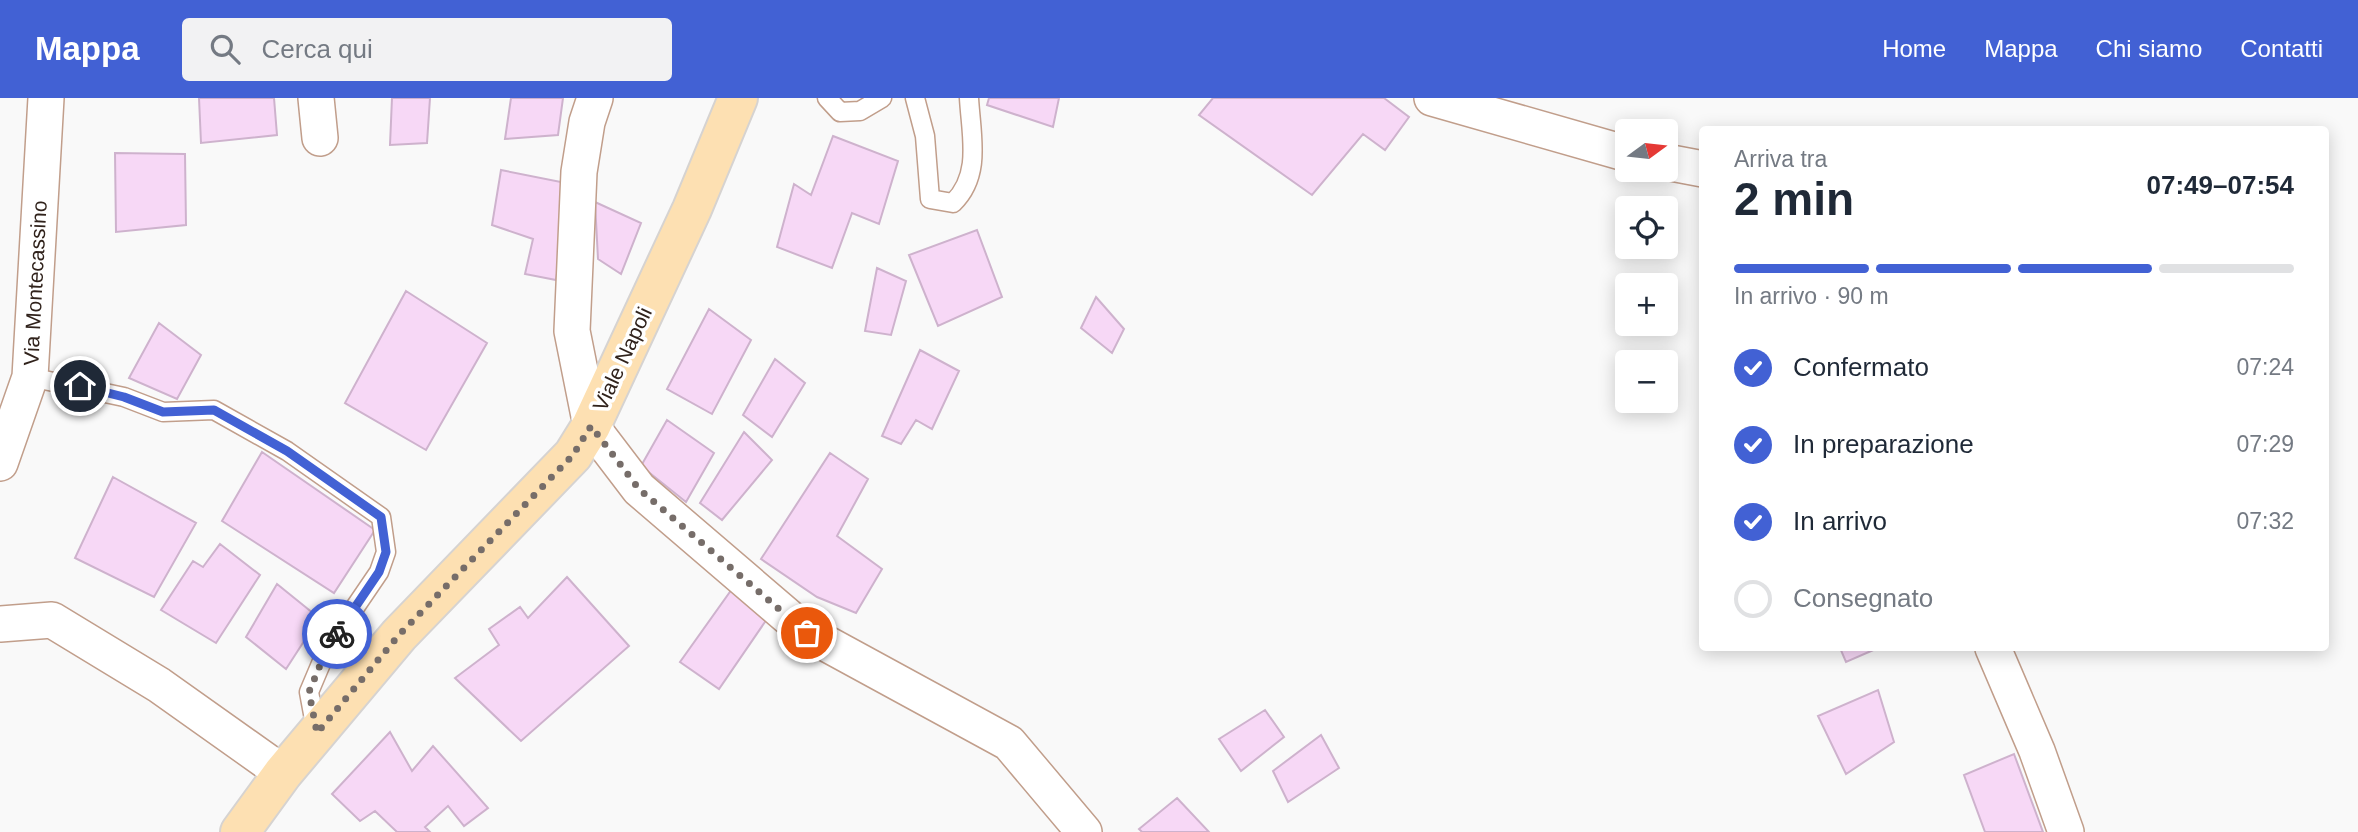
<!DOCTYPE html>
<html lang="it">
<head>
<meta charset="utf-8">
<style>
	:root { --surface:#fff; --page:#f2f2f3; --text:#1f2937; --muted:#747a83; --line:#e0e1e3; --accent:#4261d4 }
	body { margin:0; font-family:Arial,sans-serif; background:var(--page); color:var(--text); height:100vh; display:flex; flex-direction:column; font-size:26px; white-space:nowrap }
	* { box-sizing:border-box; margin:0 }
	p { font-size:23px; color:var(--muted) }
	.icon { flex:none; width:38px; height:38px; fill:none; stroke:currentColor; stroke-width:2; stroke-linecap:round; stroke-linejoin:round }
	.map { position:relative; flex:1; overflow:hidden }
	.side { position:absolute; left:1699px; top:28px; width:630px; height:525px; display:flex; flex-direction:column; background:var(--surface); border-radius:7px; box-shadow:0 4px 18px #0003 }
	.side>* { flex:none }
	.needle { width:46px; rotate:75deg }
	.buttons { position:absolute; left:1615px; top:21px; display:grid; gap:14px }
	.buttons a { display:grid; place-items:center; width:63px; height:63px; border-radius:7px; background:var(--surface); box-shadow:0 4px 18px #0003; font-size:35px }
	.pin { position:absolute; display:grid; place-items:center; width:60px; height:60px; color:#fff; margin:-30px; border:4px solid #fff; border-radius:50%; box-shadow:0 2px 7px #0007 }
	.courier { position:absolute; display:grid; place-items:center; width:70px; height:70px; margin:-35px; border:5px solid #4261d4; border-radius:50%; background:#fff; color:#222; box-shadow:0 2px 9px #0007 }
	.head em { font-style:normal; font-weight:800 }
	.head div { display:flex; flex-direction:column-reverse }
	.head { display:flex; align-items:center; justify-content:space-between; height:119px; padding:0 35px }
	h1 { font-size:46px; font-weight:800; line-height:52px }
	.bar { display:grid; grid-template-columns:repeat(4,1fr); gap:10px 7px; align-content:center; height:84px; padding:0 35px }
	.bar i { height:9px; border-radius:5px; background:var(--line) }
	.bar .selected { background:var(--accent) }
	.bar p { grid-column:span 4 }
	ol { padding:0 35px; list-style:none }
	li { display:flex; align-items:center; gap:21px; height:77px }
	li p { margin-inline-start:auto }
	li .icon { padding:7px; border-radius:50%; background:var(--accent); color:#fff; stroke-width:4 }
	li:last-child { color:var(--muted) }
	li i { width:38px; height:38px; border:4px solid var(--line); border-radius:50% }
	header { display:flex; align-items:center; gap:42px; box-sizing:border-box; height:98px; padding:0 35px; background:var(--accent); color:#fff }
	header strong { font-size:33px }
	nav { display:flex; gap:38px; margin-inline-start:auto; font-size:24px }
	.search { width:490px; height:63px; background:var(--page); display:flex; align-items:center; gap:18px; box-sizing:border-box; padding:0 24px; border-radius:7px; color:var(--muted); font-size:26px }
	.map>svg:first-child { display:block }
	.building { fill:#f7d8f6; stroke:#ceb2cd; stroke-width:2 }
	.lines { fill:none; stroke-linecap:round; stroke-linejoin:round }
	.lane-casing { stroke:#c19e8b; stroke-width:21 }
	.street-casing { stroke:#c19e8b; stroke-width:38 }
	.primary-casing { stroke:#d6d3d1; stroke-width:42 }
	.lane { stroke:#fff; stroke-width:18 }
	.street { stroke:#fff; stroke-width:35 }
	.primary { stroke:#fde0b2; stroke-width:38 }
	.done { stroke:#766d69; stroke-width:7; stroke-dasharray:0 12.6 }
	.route { stroke:#4261d4; stroke-width:9 }
	.labels { text-anchor:middle; dominant-baseline:central; stroke-width:7; stroke-linejoin:round; paint-order:stroke }
	.street-label { font-size:21px; fill:#30221b; stroke:#fff }
</style>
</head>
<body>
<header>
<strong>Mappa</strong>
<div class="search"><svg class="icon" aria-label="search" viewBox="0 0 24 24"><circle cx="10" cy="10" r="6"/><path d="M15 15l6 6"/></svg>Cerca qui</div>
<nav><a>Home</a><a>Mappa</a><a>Chi siamo</a><a>Contatti</a></nav>
</header>
<div class="map">
<svg width="2358" height="734" viewBox="0 0 2358 734">
	<rect width="100%" height="100%" fill="#f9f9f9"/>
	<!-- building -->
	<path class="building" d="M 199,0 L 274,0 L 277,37 L 201,45 Z
		M 392,0 L 430,0 L 427,45 L 390,47 Z
		M 511,0 L 563,0 L 558,37 L 505,41 Z
		M 989,0 L 1059,0 L 1053,29 L 987,7 Z
		M 1213,0 L 1384,0 L 1409,19 L 1385,52 L 1363,36 L 1312,97 L 1199,17 Z
		M 833,38 L 898,63 L 879,126 L 852,115 L 832,170 L 777,149 L 794,86 L 811,97 Z
		M 115,55 L 185,56 L 186,127 L 116,134 Z
		M 501,72 L 571,86 L 556,182 L 525,176 L 533,141 L 492,127 Z
		M 595,104 L 641,125 L 621,176 L 598,161 Z
		M 977,132 L 1002,199 L 938,228 L 909,157 Z
		M 877,170 L 906,183 L 891,237 L 865,233 Z
		M 406,193 L 487,245 L 426,352 L 345,305 Z
		M 1096,199 L 1124,231 L 1112,255 L 1081,230 Z
		M 709,211 L 751,242 L 712,316 L 667,291 Z
		M 159,225 L 201,257 L 177,301 L 129,280 Z
		M 920,252 L 959,273 L 932,331 L 916,322 L 901,346 L 882,338 Z
		M 775,261 L 805,285 L 772,339 L 743,317 Z
		M 667,322 L 714,355 L 686,404 L 641,368 Z
		M 744,334 L 772,362 L 722,422 L 700,405 Z
		M 262,354 L 375,432 L 334,495 L 222,423 Z
		M 830,355 L 868,381 L 837,438 L 882,471 L 856,515 L 817,499 L 761,461 Z
		M 113,379 L 196,425 L 154,499 L 75,460 Z
		M 220,446 L 260,477 L 216,545 L 161,512 L 193,463 L 203,469 Z
		M 567,479 L 629,548 L 521,643 L 455,580 L 499,547 L 489,531 L 520,509 L 528,520 Z
		M 277,486 L 319,520 L 286,571 L 246,539 Z
		M 732,491 L 767,521 L 719,591 L 680,564 Z
		M 1840,550 L 1878,550 L 1846,564 Z
		M 1878,592 L 1894,644 L 1846,676 L 1818,618 Z
		M 1265,612 L 1284,639 L 1241,673 L 1219,641 Z
		M 390,634 L 412,673 L 433,648 L 488,710 L 464,728 L 448,708 L 425,729 L 430,734 L 397,734 L 375,713 L 360,723 L 332,696 Z
		M 1321,637 L 1339,670 L 1288,704 L 1273,673 Z
		M 2014,656 L 2043,734 L 1985,734 L 1964,677 Z
		M 1177,700 L 1209,734 L 1142,734 L 1139,731 Z"/>
	<g class="lines">
		<defs>
			<path id="lane" d="M 827,0 L 840,14 L 860,13 L 882,0
				M 915,0 L 925,38 L 930,101 L 953,105 C 982,77 971,37 969,0
				M 30,279 L 124,299 L 163,314 L 214,312 L 287,353 L 381,419 L 386,454 L 379,474 L 328,549 L 309,594 L 316,632"/>
			<path id="street" d="M 316,0 L 320,40
				M 595,0 L 587,24 L 579,74 L 572,233 L 591,328 L 639,391 L 807,535 L 1009,645 L 1084,734
				M 1432,0 L 1628,56
				M 1666,64 L 1703,71
				M 0,365 L 30,279 L 46,0
				M 0,526 L 52,522 L 159,587 L 283,675
				M 1993,550 L 2037,653 L 2066,734"/>
			<path id="primary" d="M 240,734 L 283,675 L 399,537 L 573,357 L 591,328 L 692,111 L 738,0"/>
		</defs>
		<!-- lane casing -->
		<use href="#lane" class="lane-casing"/>
		<!-- street casing -->
		<use href="#street" class="street-casing"/>
		<!-- primary casing -->
		<use href="#primary" class="primary-casing"/>
		<!-- lane -->
		<use href="#lane" class="lane"/>
		<!-- street -->
		<use href="#street" class="street"/>
		<!-- primary -->
		<use href="#primary" class="primary"/>
	</g>
	<g class="lines">
		<!-- done -->
		<path class="done" d="M 337,536 L 328,548 L 309,594 L 317,635 L 399,537 L 573,357 L 591,328 L 639,391 L 807,535"/>
		<!-- route -->
		<path class="route" d="M 80,288 L 124,299 L 163,314 L 214,312 L 287,353 L 381,419 L 386,454 L 379,474 L 337,536"/>
	</g>
	<g class="labels">
		<!-- street labels -->
		<g class="street-label">
			<text transform="translate(35 185) rotate(-87)">Via Montecassino</text>
			<text transform="translate(622 261) rotate(-65)">Viale Napoli</text>
		</g>
	</g>
</svg>
<div class="buttons">
<a><svg class="needle" viewBox="-14 -14 28 28"><path d="M0-13l5 13h-10z" fill="#e53935"/><path d="M0 13l5-13h-10z" fill="#747a83"/></svg></a>
<a><svg class="icon" aria-label="locate" viewBox="0 0 24 24"><circle cx="12" cy="12" r="6"/><path d="M12 2v4M12 18v4M2 12h4M18 12h4"/></svg></a>
<a>+</a>
<a>−</a>
</div>
<div class="pin" style="left:807px;top:535px;background:#ea580c"><svg class="icon" aria-label="bag" viewBox="0 0 24 24"><path d="M5 8h14l-1 12H6zM9 8a3 3 0 0 1 6 0"/></svg></div>
<div class="pin" style="left:80px;top:288px;background:#1f2937"><svg class="icon" aria-label="home" viewBox="0 0 24 24"><path d="M3 11l9-7 9 7M6 9v11h12V9"/></svg></div>
<div class="courier" style="left:337px;top:536px"><svg class="icon" aria-label="bike" viewBox="0 0 24 24"><circle cx="6" cy="16" r="4"/><circle cx="18" cy="16" r="4"/><path d="M6 16l4-8h5l3 8M10 8l3 8H6M13 5h3"/></svg></div>
<section class="side">
<div class="head"><div><h1>2 min</h1><p>Arriva tra</p></div><em>07:49–07:54</em></div>
<div class="bar"><i class="selected"></i><i class="selected"></i><i class="selected"></i><i></i><p>In arrivo · 90 m</p></div>
<ol>
<li><svg class="icon" aria-label="check" viewBox="0 0 24 24"><path d="M5 12l5 5 9-10"/></svg>Confermato<p>07:24</p></li>
<li><svg class="icon" aria-label="check" viewBox="0 0 24 24"><path d="M5 12l5 5 9-10"/></svg>In preparazione<p>07:29</p></li>
<li><svg class="icon" aria-label="check" viewBox="0 0 24 24"><path d="M5 12l5 5 9-10"/></svg>In arrivo<p>07:32</p></li>
<li><i></i>Consegnato</li>
</ol>
</section>
</div>
</body>
</html>
